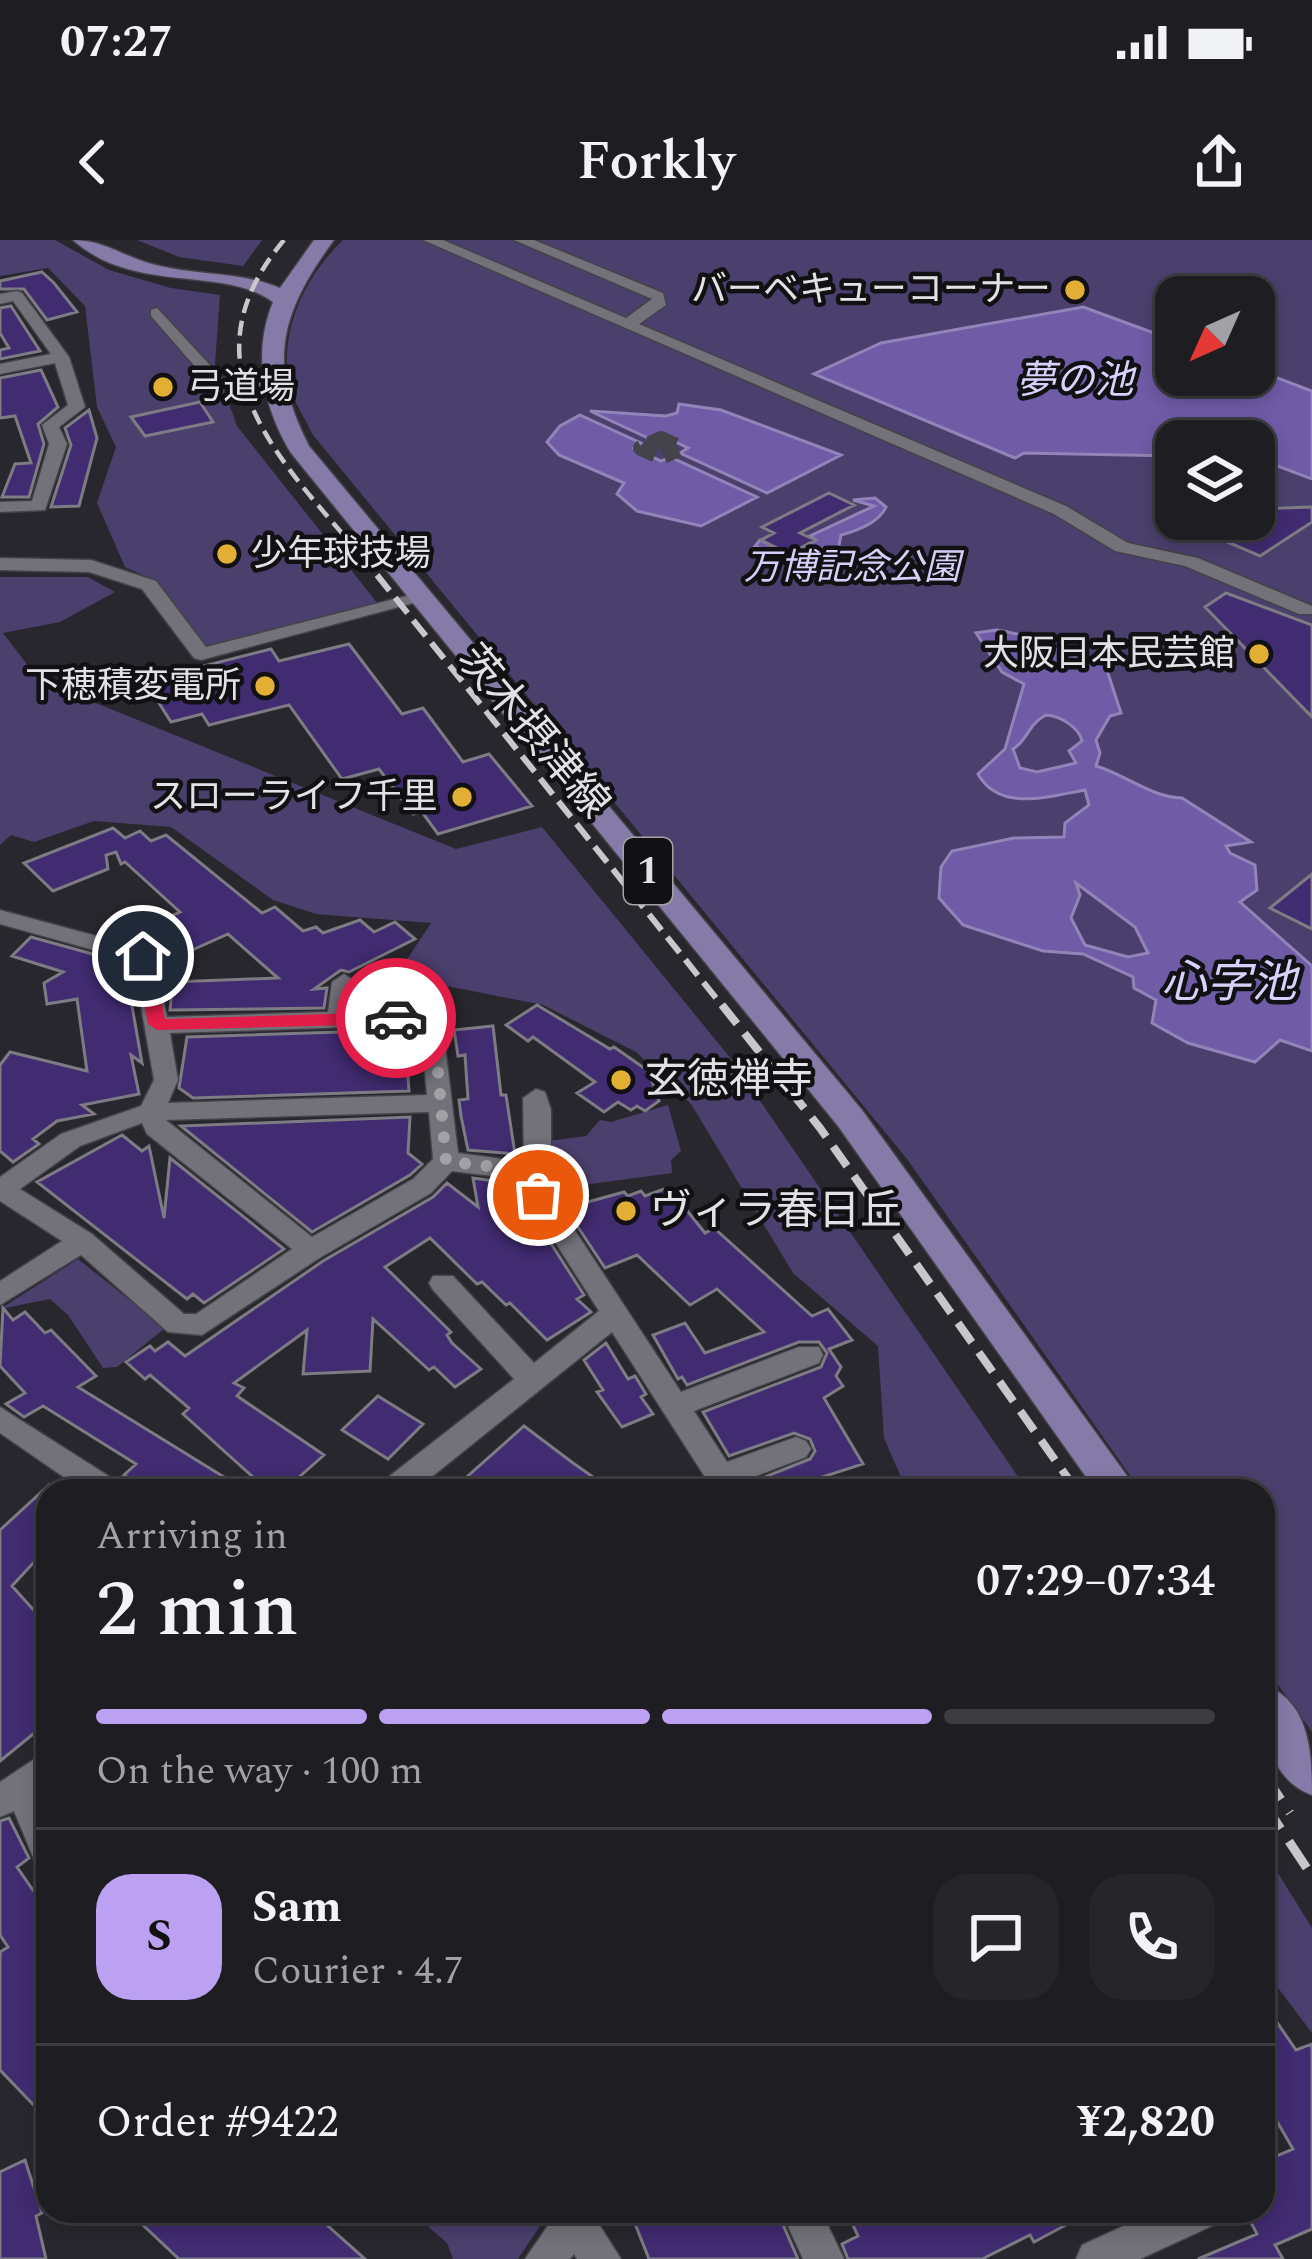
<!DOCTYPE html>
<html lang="en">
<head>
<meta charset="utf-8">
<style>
	:root { --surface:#1e1d22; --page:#26262a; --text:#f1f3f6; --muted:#a1a2a5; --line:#3c3b40; --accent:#bca0f2 }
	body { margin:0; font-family:Spectral,"Noto Sans JP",serif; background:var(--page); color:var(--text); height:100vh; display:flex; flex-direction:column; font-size:45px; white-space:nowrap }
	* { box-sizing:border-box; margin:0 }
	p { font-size:39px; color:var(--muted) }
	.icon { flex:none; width:66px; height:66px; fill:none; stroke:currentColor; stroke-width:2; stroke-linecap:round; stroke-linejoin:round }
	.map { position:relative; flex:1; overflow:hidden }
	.sheet { position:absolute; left:36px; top:1239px; width:1239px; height:744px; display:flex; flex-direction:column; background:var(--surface); border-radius:36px; box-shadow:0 6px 18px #0003,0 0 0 3px var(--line) }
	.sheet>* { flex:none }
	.needle { width:78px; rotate:225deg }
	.buttons { position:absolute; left:1155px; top:36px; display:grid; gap:24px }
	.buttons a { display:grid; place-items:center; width:120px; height:120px; border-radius:24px; background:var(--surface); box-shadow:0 6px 18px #0003,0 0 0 3px var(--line); font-size:60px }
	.pin { position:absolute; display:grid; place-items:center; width:102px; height:102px; color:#fff; margin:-51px; border:6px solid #fff; border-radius:50%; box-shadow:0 3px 12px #0007 }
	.courier { position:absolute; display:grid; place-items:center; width:120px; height:120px; margin:-60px; border:9px solid #e11d48; border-radius:50%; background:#fff; color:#222; box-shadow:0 3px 15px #0007 }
	.headline em { font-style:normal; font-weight:600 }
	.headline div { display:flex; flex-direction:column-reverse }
	.headline { display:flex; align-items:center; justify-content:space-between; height:204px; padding:0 60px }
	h1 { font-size:78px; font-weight:600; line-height:90px }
	.bar { display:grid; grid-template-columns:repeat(4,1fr); gap:18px 12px; align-content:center; height:144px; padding:0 60px }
	.bar i { height:15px; border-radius:9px; background:var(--line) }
	.bar .current { background:var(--accent) }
	.bar p { grid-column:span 4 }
	.line { display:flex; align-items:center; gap:30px; padding:0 60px; border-top:3px solid var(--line) }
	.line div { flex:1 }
	.round { display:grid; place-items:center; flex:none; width:126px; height:126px; border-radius:36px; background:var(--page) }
	.status { display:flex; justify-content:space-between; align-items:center; height:84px; padding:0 60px; background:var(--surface); direction:ltr }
	.status svg { height:33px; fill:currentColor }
	header { display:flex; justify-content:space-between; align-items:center; height:156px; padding:0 60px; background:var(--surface); font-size:54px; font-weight:600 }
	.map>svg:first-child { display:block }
	.green { fill:#4b3f6e; fill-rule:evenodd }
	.water { fill:#6f5ba6; stroke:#9284b9; stroke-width:3; fill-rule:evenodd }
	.building { fill:#412b71; stroke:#7d7b84; stroke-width:3 }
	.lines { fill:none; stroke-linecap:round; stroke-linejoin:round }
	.minor-tunnel { stroke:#44434a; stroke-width:16; stroke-dasharray:16 9; stroke-linecap:butt }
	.minor-casing { stroke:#434248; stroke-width:3 }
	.major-casing { stroke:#434248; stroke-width:3 }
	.minor { fill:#73727a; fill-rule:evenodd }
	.major { fill:#867aa9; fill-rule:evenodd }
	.rail-far3 { stroke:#c8c8cc; stroke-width:4.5; stroke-dasharray:15 8; stroke-linecap:butt }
	.rail-far2 { stroke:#c8c8cc; stroke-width:6; stroke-dasharray:20 9; stroke-linecap:butt }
	.rail-far1 { stroke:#c8c8cc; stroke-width:8; stroke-dasharray:24 12; stroke-linecap:butt }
	.rail { stroke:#c8c8cc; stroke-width:9; stroke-dasharray:32 15; stroke-linecap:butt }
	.route { fill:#e11d48 }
	.done { stroke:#a1a1a6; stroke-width:12; stroke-dasharray:0 21.6 }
	.poi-dot { fill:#e2ae34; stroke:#111013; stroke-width:4.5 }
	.labels { text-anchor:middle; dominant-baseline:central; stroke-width:9; stroke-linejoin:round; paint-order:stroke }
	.far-poi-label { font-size:36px; fill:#e2e2e6; stroke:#111013; text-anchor:end }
	.far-park-label { font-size:36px; font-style:italic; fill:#d7cff9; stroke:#111013 }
	.far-water-label { font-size:39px; font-style:italic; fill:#d9d1fb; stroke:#111013 }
	.shield { fill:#111013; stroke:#a3a3a7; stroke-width:3 }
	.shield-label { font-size:39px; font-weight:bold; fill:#e2e2e6 }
	.street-label { font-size:42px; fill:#e2e2e6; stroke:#111013 }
	.poi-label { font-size:42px; fill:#e2e2e6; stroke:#111013; text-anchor:start }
	.water-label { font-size:45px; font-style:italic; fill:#d9d1fb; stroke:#111013 }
</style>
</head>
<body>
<div class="status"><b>07:27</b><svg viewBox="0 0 49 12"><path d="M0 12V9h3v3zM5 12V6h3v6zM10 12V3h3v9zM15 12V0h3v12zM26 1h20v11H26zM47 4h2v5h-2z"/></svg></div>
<header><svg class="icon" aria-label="back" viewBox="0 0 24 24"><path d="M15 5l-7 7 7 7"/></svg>Forkly<svg class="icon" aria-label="share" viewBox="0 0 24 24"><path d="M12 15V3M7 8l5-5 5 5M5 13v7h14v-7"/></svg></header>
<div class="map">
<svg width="1312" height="2019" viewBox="0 0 1312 2019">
	<rect width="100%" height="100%" fill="#28272e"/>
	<!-- green -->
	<path class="green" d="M 0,0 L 55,0 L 109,30 L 171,48 L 220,55 L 215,124 L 237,186 L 378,364 L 205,406 L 158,342 L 125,327 L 97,263 L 116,207 L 97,167 L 85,66 L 48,28 L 0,36 Z
		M 137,0 L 262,0 L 243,26 L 179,17 Z
		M 343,0 L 1312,0 L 1312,1492 L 1263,1424 L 1263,1251 L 1141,1251 L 907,919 L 313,195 C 306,180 293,161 289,144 C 279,91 305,36 343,0 ZM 1176,57 L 1254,57 L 1254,135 L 1176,135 ZM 1176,201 L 1254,201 L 1254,279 L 1176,279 Z
		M 0,337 L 88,337 L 115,352 L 60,382 L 3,393 L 39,440 L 456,609 L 542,587 L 732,820 L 1028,1251 L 907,1251 L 884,1198 L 878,1106 L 793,1033 L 691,864 L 636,812 L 543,765 L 396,736 L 431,683 L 316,674 L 273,660 L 171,587 L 94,581 L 34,602 L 11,595 L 0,605 Z
		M 668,865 L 681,911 L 671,920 L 672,933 L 561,948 L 548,934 L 549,901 L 586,896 L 600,880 L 611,882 Z
		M 78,1019 L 165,1088 L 117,1127 L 103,1128 L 68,1075 L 50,1059 L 0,1069 Z
		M 1276,1630 L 1312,1688 L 1312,1793 L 1263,1728 L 1263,1644 Z
		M 410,1971 L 550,1971 L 518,2019 L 453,2019 L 447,2003 Z"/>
	<!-- water -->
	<path class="water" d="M 1083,67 L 1176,101 L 1176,135 L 1254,135 L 1254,129 L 1312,151 L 1312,239 L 1254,217 L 1254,201 L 1176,201 L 1176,216 L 1024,213 L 1015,218 L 814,134 L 881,103 Z
		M 679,164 L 721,170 L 841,215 L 767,253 L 680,213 L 688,208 L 661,195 L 650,199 L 590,171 L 666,176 L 677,173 Z
		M 580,175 L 641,203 L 634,208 L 661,221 L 670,217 L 757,257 L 701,286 L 637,271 L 617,254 L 624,243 L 559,215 L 547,202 L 560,186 Z
		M 875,258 L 886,267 C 879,282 860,290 841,295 L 838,310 L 826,307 L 800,320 L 778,321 L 773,313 L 755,306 L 760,300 L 789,314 L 816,300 L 810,296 L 874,266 L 853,260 Z
		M 996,390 C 1040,395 1064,419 1105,424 L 1121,473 L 1110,476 L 1096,500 L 1100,513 L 1096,526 C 1124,534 1153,558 1182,558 L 1251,602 L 1226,606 L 1230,613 L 1255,625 L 1257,650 L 1240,662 L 1312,726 L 1312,811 L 1280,800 L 1255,822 L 1188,803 L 1152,783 L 1156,760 L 1134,748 L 1133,737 L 1083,714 L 1043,711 L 963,685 L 939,658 L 941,627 L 952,611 L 1014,598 L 1064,597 L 1065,583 L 1089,565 L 1085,550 C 1050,556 1000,573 978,534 L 1005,509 L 1024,444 L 1002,432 L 976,393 ZM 1046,475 C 1060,476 1079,487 1082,501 L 1069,511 L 1076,523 L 1037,532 L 1020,528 L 1013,509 C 1028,500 1028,484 1046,475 ZM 1076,643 L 1135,687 L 1148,713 L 1128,717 L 1085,705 L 1071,678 L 1080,655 Z"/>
	<!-- building -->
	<path class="building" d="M 42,32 L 54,43 L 77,72 L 47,80 L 24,49 L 0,49 L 0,41 Z
		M 11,66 L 40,111 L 0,119 L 0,110 L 9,108 L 0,93 L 0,68 Z
		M 41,130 L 58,167 L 38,184 L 44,204 L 29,257 L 2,257 L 15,224 L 31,223 L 15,176 L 0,178 L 0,138 Z
		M 200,162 L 213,182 L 145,196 L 131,177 Z
		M 89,170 L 97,198 L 79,266 L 51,267 L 71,205 L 65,188 Z
		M 829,253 L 854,265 L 800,293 L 815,300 L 789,314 L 761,300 L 774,293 L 762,287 Z
		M 1312,267 L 1312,282 L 1260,316 L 1174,279 L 1254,279 L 1254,269 Z
		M 1226,353 L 1312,385 L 1312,477 L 1205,367 Z
		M 349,404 L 402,474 L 423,468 L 463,522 L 489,514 L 532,566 L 438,594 L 422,572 L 413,574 L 379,529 L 342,539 L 289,465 L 209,485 L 202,474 L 171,482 L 145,441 L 271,409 L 279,421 Z
		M 113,588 L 125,598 L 140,591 L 151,601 L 166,595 L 262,673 L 275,667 L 303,691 L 316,687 L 323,693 L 360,680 L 374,692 L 395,682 L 415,699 L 349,732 L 341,730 L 314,749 L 327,748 L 324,768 L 170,770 L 173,742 L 278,738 L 228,694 L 161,724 L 146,687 L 180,672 L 125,622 L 121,624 L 116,612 L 106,615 L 108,629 L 53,651 L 24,623 Z
		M 1312,634 L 1312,689 L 1270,668 Z
		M 31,697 L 125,723 L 127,739 L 118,744 L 128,743 L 142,823 L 131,815 L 139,854 L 82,865 L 94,874 L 57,881 L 33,899 L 39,904 L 13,922 L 0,911 L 0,825 L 10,812 L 87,831 L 77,759 L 47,764 L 44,743 L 63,732 L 12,716 Z
		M 360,747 L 405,747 L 404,765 L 357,766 Z
		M 537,765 L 610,809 L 614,807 L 657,837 L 652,841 L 659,861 L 645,871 L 637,866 L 631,870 L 618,862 L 604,872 L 577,853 L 595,842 L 533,797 L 528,801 L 506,785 Z
		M 493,786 L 501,855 L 506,855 L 515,914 L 468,910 L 461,876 L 459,860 L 468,859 L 465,815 L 458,816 L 454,790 Z
		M 402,790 L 400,824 L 407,823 L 409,851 L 193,858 L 179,848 L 187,797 Z
		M 410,877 L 408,913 L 422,924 L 410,935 L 312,992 L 181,886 Z
		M 122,895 L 142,911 L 149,906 L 164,978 L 170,918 L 284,1009 L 204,1063 L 193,1054 L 187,1059 L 37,942 Z
		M 473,938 L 501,942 L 523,960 L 584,1055 L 577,1059 L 591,1072 L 547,1100 L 510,1063 L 506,1065 L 482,1042 L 477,1044 L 430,998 L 385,1027 L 451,1092 L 447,1095 L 452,1103 L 481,1129 L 455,1147 L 434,1127 L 429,1130 L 373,1079 L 370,1131 L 303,1134 L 307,1090 L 234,1143 L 244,1148 L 237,1156 L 324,1215 L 297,1239 L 315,1251 L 149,1251 L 124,1235 L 136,1224 L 43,1166 L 24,1177 L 6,1164 L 25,1153 L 0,1126 L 3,1068 L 13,1080 L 25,1072 L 45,1093 L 51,1090 L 96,1136 L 78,1147 L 245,1250 L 254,1238 L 183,1174 L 189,1168 L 150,1135 L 145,1139 L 126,1122 L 150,1106 L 155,1111 L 168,1102 L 185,1116 L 323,1021 L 433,957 L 447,943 L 478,967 Z
		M 664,949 L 673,953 L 705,993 L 714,988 L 812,1076 L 828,1069 L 852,1100 L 829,1109 L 841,1127 L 836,1136 L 843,1146 L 824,1158 L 863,1224 L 779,1251 L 761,1251 L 755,1241 L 810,1219 L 815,1211 L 810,1199 L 794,1193 L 729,1216 L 703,1172 L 821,1127 L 827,1113 L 819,1102 L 799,1102 L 687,1145 L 682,1137 L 678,1139 L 653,1095 L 685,1083 L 705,1113 L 764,1092 L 717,1049 L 690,1065 L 637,1015 L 605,1028 L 564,966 L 581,959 L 584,963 L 624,952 L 628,956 L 641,951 L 645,956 Z
		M 606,1103 L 628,1139 L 635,1136 L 646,1154 L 641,1157 L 653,1174 L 622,1187 L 597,1152 L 603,1150 L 584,1120 Z
		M 378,1156 L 423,1184 L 388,1219 L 342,1190 Z
		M 524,1186 L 573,1223 L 613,1251 L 451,1251 Z
		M 48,1246 L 48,1307 L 12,1346 L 48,1386 L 48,1482 L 0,1521 L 0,1290 Z
		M 9,1578 L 29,1618 L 17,1627 L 48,1672 L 48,1880 L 0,1830 L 0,1712 L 8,1707 L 0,1695 L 0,1581 Z
		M 1263,1762 L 1296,1810 L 1312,1804 L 1312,1989 L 1275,2005 L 1283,2019 L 1198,2019 L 1257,1994 L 1245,1971 L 1263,1971 L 1263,1922 L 1293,1909 L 1263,1857 Z
		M 25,1920 L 42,1973 L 36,1976 L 46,2019 L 0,2019 L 0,1932 Z
		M 128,1971 L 311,1971 L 365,2019 L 179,2019 Z
		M 630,1971 L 777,1971 L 798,2019 L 649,2019 Z
		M 873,1971 L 1092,1971 L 1034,2002 L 1030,1995 L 982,2019 L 848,2019 L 842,2004 L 858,1996 L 851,1981 Z"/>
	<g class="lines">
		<!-- minor-tunnel -->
		<path class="minor-tunnel" d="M 661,199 L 681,208 L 661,217 L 641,208 Z"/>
		<defs>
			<path id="minor" d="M 423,0 L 443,0 L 626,78 L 652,59 L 514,0 L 534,0 L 663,53 L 666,65 L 639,84 L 1066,266 L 1128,303 L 1198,318 L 1312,366 L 1312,374 L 1299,374 L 1185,326 L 1115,311 L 1054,274 Z
				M 17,51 L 22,53 L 69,117 L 85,167 L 59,187 L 67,204 L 45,270 L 0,272 L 0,262 L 32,261 L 49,204 L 42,185 L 68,165 L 55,123 L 0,134 L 0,124 L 51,114 L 13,61 L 0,64 L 0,54 Z
				M 157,68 L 222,138 L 271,136 L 279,141 L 271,146 L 212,146 L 151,76 L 151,70 Z
				M 0,318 L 91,320 L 156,341 L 206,407 L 422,352 L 432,358 L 201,420 L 194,418 L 142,349 L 89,332 L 0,330 Z
				M 0,670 L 152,711 L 167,777 L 328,772 L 332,742 L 344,734 L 356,742 L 352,771 L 416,769 L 442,781 L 458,913 L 524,922 L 523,858 L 536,849 L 545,852 L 551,870 L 551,954 L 681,1152 L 799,1107 L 819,1107 L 823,1115 L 819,1123 L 694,1171 L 727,1222 L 796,1197 L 806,1201 L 811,1209 L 806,1217 L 740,1242 L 745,1251 L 714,1251 L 612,1092 L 414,1251 L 378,1251 L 382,1242 L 514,1139 L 433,1050 L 429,1043 L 433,1036 L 453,1036 L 534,1123 L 599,1071 L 525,955 L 523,940 L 452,931 L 431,953 L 321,1017 L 202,1095 L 168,1092 L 81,1015 L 0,1065 L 0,1041 L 62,1001 L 0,961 L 0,937 L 61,894 L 141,866 L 154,840 L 133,721 L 0,684 ZM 412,785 L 421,791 L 427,855 L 168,863 L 178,840 L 170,793 ZM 429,872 L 433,919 L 413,939 L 312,997 L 166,880 ZM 142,883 L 147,894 L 292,1009 L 196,1074 L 184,1074 L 92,994 L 20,949 L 80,906 Z
				M 0,1167 L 118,1242 L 122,1251 L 84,1251 L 0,1193 Z
				M 48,1510 L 48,1545 L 39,1552 L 48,1572 L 48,1629 L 36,1624 L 14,1571 L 0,1577 L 0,1542 Z
				M 558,1971 L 596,1971 L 595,1978 L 621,2019 L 577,2019 L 574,2014 L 570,2019 L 525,2019 Z
				M 781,1971 L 821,1971 L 844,2019 L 803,2019 Z
				M 1156,1971 L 1219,1971 L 1214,1985 L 1140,2019 L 1076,2019 L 1082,2005 Z"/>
			<path id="major" d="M 73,0 C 105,0 125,18 156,25 C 197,36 240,31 280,48 L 314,0 L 334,0 C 281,72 266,123 309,206 L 862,870 L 1138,1251 L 1096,1251 L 838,886 L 291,213 C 263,167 252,113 273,62 C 223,25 134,55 73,0 Z
				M 1263,1444 C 1310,1461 1312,1513 1312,1555 C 1266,1538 1263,1486 1263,1444 Z"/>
		</defs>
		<!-- minor casing -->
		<use href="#minor" class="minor-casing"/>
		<!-- major casing -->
		<use href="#major" class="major-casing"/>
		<!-- minor -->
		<use href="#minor" class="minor"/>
		<!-- major -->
		<use href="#major" class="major"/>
		<!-- rail-far3 -->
		<path class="rail-far3" d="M 284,0 C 172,134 295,233 380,338"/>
		<!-- rail-far2 -->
		<path class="rail-far2" d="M 377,335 L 724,768"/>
		<!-- rail-far1 -->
		<path class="rail-far1" d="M 722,765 L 820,888 L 1077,1251"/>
		<!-- rail -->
		<path class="rail" d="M 1263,1533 L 1290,1573
			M 1263,1562 L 1312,1636"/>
	</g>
	<!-- route -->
	<path class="route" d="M 143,710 L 152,716 L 165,779 L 396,772 L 404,778 L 396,784 L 157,790 L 148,784 L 135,716 Z"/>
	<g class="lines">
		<!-- done -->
		<path class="done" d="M 396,778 L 416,777 L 434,787 L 446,921 L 534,932 L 538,955"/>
	</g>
	<!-- markers -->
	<g class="poi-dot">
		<circle cx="1075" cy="50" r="12"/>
		<circle cx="163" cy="147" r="12"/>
		<circle cx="227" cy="314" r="12"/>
		<circle cx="1259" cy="414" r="12"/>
		<circle cx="265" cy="446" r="12"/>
		<circle cx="462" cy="557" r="12"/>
		<circle cx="621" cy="840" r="12"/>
		<circle cx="626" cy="971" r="12"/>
	</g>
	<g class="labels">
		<!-- far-poi labels -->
		<g class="far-poi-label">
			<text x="1051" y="50">バーベキューコーナー</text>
			<text x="187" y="147" text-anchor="start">弓道場</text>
			<text x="251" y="314" text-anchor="start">少年球技場</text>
			<text x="1235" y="414">大阪日本民芸館</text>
			<text x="241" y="446">下穂積変電所</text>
			<text x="438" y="557">スローライフ千里</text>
		</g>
		<!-- far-park labels -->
		<g class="far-park-label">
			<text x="852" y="328">万博記念公園</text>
		</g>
		<!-- far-water labels -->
		<g class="far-water-label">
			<text x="1075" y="141">夢の池</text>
		</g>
		<!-- shield labels -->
		<rect class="shield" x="624" y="598" width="48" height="66" rx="9"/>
		<g class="shield-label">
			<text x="648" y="631">1</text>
		</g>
		<!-- street labels -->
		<g class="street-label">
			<text transform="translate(533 492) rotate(50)">茨木摂津線</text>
		</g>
		<!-- poi labels -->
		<g class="poi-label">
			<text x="645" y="840">玄徳禅寺</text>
			<text x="650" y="971">ヴィラ春日丘</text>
		</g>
		<!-- water labels -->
		<g class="water-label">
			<text x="1229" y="743">心字池</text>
		</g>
	</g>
</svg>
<div class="buttons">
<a><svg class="needle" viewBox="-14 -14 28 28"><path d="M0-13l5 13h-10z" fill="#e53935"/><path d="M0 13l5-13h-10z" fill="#a1a2a5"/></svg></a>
<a><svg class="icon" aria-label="layers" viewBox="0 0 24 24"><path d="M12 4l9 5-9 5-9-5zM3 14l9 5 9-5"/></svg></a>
</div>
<div class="pin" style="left:538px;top:955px;background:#ea580c"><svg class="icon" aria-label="bag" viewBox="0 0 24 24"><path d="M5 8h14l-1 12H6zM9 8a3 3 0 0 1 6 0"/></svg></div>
<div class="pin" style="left:143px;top:716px;background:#1f2937"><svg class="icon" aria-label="home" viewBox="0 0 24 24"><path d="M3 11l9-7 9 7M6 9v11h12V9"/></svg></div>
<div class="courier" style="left:396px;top:778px"><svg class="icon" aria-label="car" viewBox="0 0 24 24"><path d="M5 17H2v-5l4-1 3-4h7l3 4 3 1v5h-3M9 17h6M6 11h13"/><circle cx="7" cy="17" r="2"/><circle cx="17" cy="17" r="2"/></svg></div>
<section class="sheet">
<div class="headline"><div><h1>2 min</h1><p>Arriving in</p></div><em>07:29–07:34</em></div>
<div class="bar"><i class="current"></i><i class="current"></i><i class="current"></i><i></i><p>On the way · 100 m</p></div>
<div class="line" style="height:216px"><b class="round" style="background:var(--accent);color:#111">S</b><div><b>Sam</b><p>Courier · 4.7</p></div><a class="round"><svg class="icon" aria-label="chat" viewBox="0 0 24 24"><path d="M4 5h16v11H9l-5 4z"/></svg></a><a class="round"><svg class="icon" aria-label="phone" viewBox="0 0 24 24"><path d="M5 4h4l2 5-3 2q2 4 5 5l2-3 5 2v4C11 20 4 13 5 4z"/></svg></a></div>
<div class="line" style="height:156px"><div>Order #9422</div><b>¥2,820</b></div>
</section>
</div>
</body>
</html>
